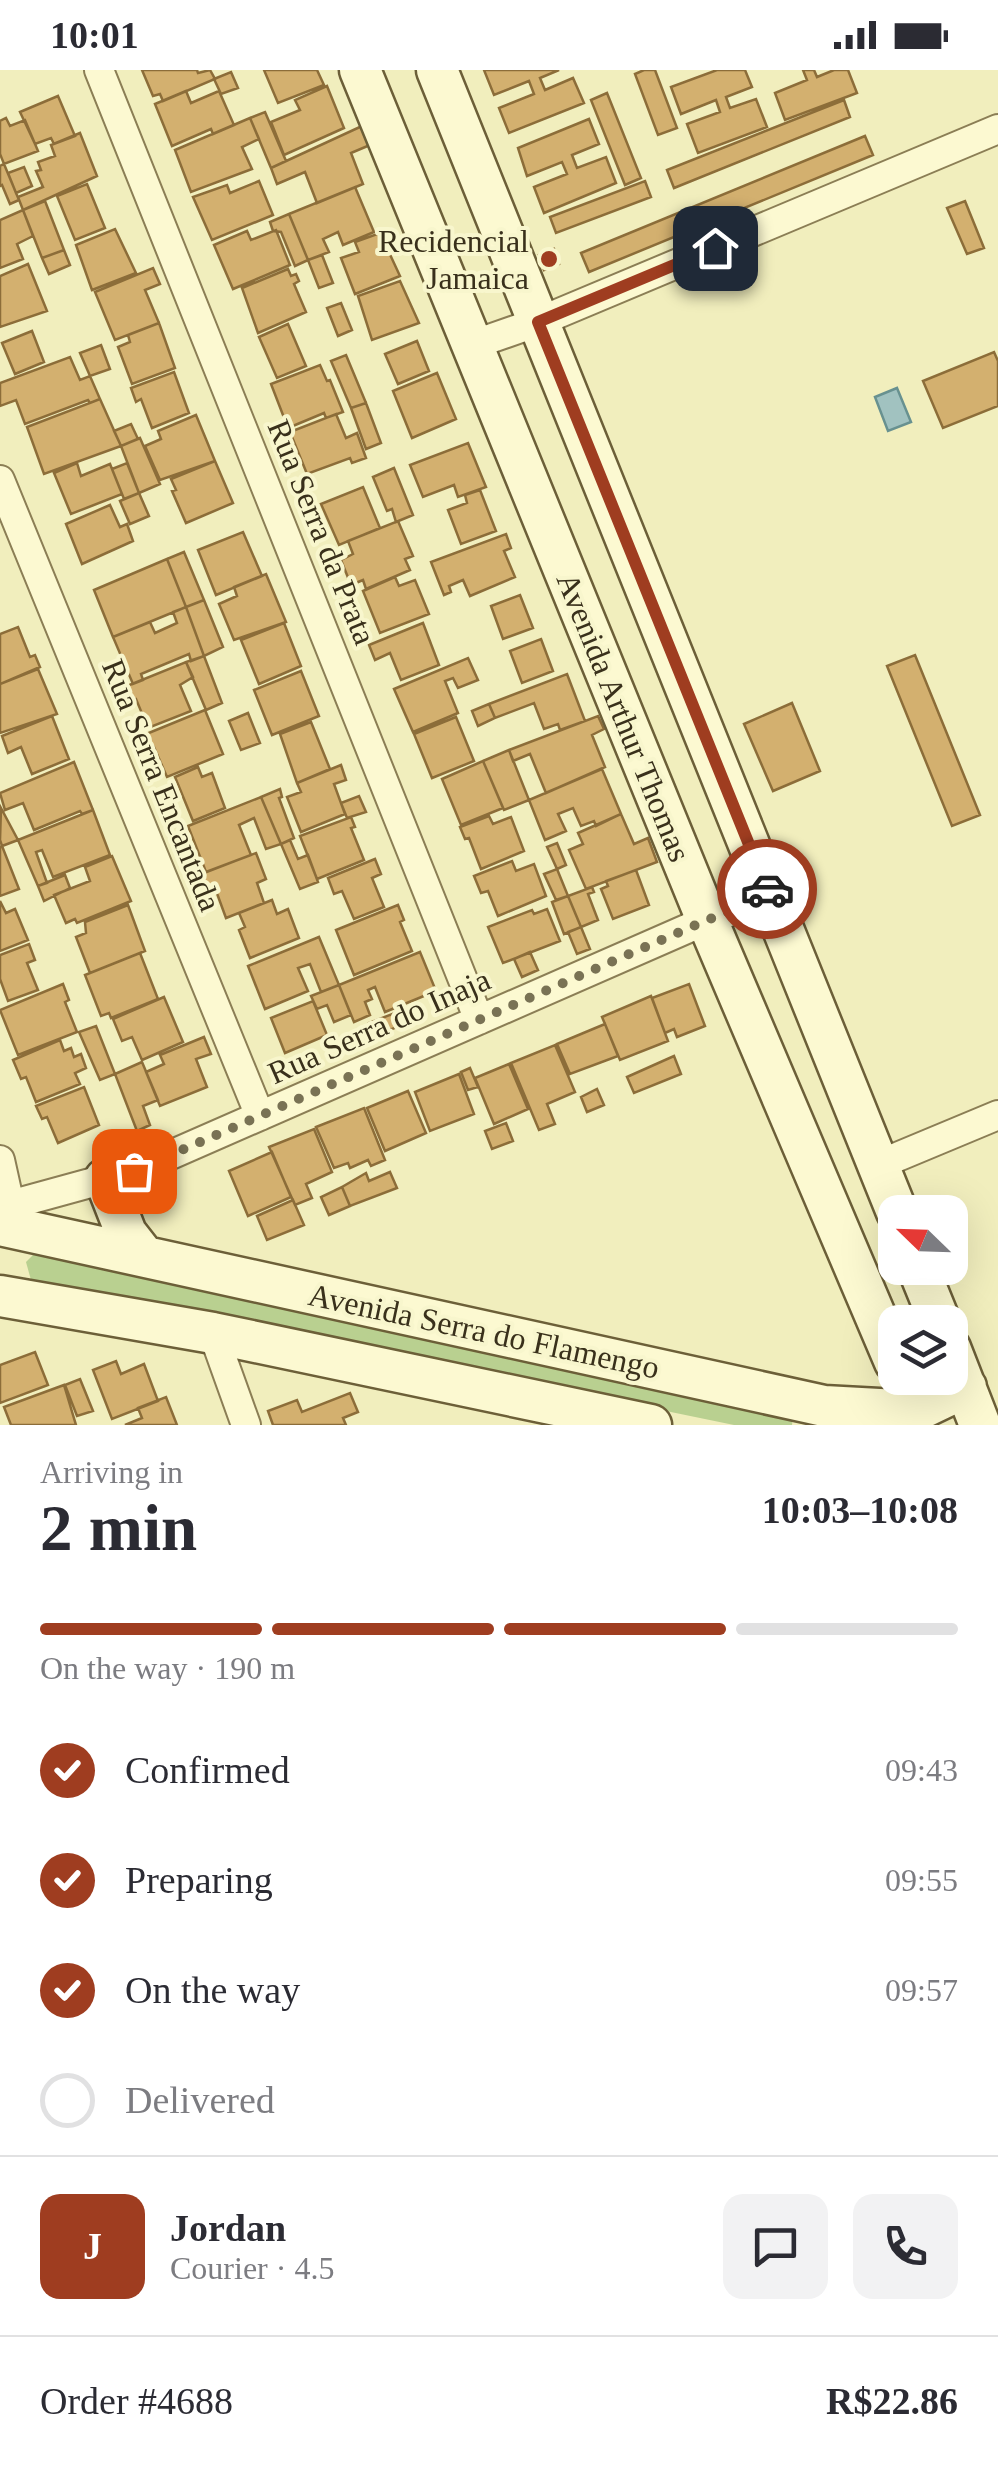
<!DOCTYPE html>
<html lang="en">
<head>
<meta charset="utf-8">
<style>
	:root { --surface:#fff; --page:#f2f2f3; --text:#2b2b33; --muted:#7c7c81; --line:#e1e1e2; --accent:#9f3d20 }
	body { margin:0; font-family:Georgia,serif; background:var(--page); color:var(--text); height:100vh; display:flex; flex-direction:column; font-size:38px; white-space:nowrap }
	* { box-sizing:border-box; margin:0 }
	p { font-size:32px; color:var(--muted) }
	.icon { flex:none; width:55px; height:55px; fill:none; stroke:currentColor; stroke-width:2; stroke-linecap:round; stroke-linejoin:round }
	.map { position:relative; height:1355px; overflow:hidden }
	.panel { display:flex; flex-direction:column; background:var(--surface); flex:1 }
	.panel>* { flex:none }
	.needle { width:65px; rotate:293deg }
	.fabs { position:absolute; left:878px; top:1125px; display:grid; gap:20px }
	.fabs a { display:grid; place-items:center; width:90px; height:90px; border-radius:20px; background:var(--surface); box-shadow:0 10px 40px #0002; font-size:50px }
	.pin { position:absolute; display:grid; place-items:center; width:85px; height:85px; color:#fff; margin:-42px; border-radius:20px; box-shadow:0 5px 15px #0006 }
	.courier { position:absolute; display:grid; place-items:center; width:100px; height:100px; margin:-50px; border:8px solid #9f3d20; border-radius:50%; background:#fff; color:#222; box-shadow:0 2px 12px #0007 }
	.overview em { font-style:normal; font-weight:700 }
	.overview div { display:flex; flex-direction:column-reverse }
	.overview { display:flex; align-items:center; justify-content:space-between; height:170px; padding:0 40px }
	h1 { font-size:65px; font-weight:700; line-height:75px }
	.bar { display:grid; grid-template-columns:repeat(4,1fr); gap:15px 10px; align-content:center; height:120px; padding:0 40px }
	.bar i { height:12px; border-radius:8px; background:var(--line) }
	.bar .selected { background:var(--accent) }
	.bar p { grid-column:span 4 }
	.line { display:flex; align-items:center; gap:25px; padding:0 40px; border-top:2px solid var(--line) }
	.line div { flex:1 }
	.round { display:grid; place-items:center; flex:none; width:105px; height:105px; border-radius:20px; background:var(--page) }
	ol { padding:0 40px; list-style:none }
	li { display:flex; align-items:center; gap:30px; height:110px }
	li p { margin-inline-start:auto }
	li .icon { padding:10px; border-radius:50%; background:var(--accent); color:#fff; stroke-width:4 }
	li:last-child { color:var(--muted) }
	li i { width:55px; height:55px; border:5px solid var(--line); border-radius:50% }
	.status { display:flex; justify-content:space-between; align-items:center; height:70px; padding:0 50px; background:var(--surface); direction:ltr }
	.status svg { height:28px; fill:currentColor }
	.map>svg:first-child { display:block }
	.green { fill:#b9d090 }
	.water { fill:#a1c2c0; stroke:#689190; stroke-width:2.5 }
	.building { fill:#d3b06f; stroke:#8c6d39; stroke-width:2.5 }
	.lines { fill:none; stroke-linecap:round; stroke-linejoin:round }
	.street-casing { stroke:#8b7e55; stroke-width:32 }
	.secondary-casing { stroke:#6c5f38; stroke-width:45 }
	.street { stroke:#fcf9d1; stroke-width:28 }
	.secondary { stroke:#fcf9d1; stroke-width:40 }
	.done { stroke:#797254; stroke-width:10; stroke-dasharray:0 18 }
	.route { stroke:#9f3d20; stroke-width:12 }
	.poi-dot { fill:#9f3d20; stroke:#f8f6cd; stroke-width:4 }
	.labels { text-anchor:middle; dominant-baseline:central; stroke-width:8; stroke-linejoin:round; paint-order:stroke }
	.poi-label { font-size:32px; fill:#39301b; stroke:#f8f6cd; text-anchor:end }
	.street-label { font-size:32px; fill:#39301b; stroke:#f8f6cd }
</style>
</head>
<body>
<div class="status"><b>10:01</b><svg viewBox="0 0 49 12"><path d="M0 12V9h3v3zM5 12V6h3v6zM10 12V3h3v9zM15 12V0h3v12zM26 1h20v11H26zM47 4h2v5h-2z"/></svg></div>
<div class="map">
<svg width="998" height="1355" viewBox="0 0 998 1355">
	<rect width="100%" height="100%" fill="#f1eebd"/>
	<!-- green -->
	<path class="green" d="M 37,1181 L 793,1346 L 792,1355 L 734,1355 L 31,1210 L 26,1192 Z"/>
	<!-- water -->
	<path class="water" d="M 897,318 L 911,352 L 888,361 L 875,327 Z"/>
	<!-- building -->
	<path class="building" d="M 142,0 L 197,0 L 198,3 L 210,0 L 215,9 L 163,31 L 160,24 L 153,26 Z
		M 264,0 L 317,0 L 324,15 L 278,33 Z
		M 484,0 L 559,0 L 540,8 L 545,20 L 573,8 L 584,33 L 509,63 L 499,38 L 534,24 L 529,11 L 494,25 Z
		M 644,0 L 655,0 L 677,58 L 658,65 L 635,4 Z
		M 717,0 L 745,0 L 752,17 L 726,27 L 730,38 L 756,29 L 767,57 L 698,83 L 687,54 L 720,42 L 716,30 L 681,44 L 671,17 Z
		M 803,0 L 814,0 L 817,7 L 834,0 L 848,0 L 857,23 L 785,50 L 775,23 L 807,10 Z
		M 231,2 L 238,18 L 221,24 L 214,9 Z
		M 327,16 L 344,58 L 284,85 L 271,52 L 300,40 L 295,30 Z
		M 186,21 L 191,33 L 219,21 L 234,55 L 213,64 L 211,59 L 172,76 L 155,34 Z
		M 607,23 L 641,108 L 625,115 L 591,30 Z
		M 58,26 L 75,66 L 54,74 L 51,68 L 35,74 L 20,42 Z
		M 844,30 L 850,47 L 674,118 L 667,100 Z
		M 265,42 L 286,91 L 271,98 L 250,48 Z
		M 6,48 L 10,56 L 25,50 L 38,81 L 4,94 L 0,84 L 0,51 Z
		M 250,48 L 259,69 L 242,77 L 252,99 L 191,122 L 175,80 Z
		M 589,49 L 599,74 L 572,85 L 577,98 L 606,87 L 616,113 L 544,143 L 534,117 L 567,104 L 562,92 L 527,106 L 518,78 Z
		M 362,56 L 370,75 L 351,83 L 363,114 L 317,133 L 305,102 L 277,114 L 271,98 Z
		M 80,63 L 97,106 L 23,140 L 18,127 L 43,117 L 36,101 L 41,100 L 38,92 L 55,86 L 51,75 Z
		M 865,66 L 873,85 L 589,202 L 581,183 Z
		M 4,94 L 19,130 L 10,134 L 2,115 L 0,116 L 0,96 Z
		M 24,97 L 32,116 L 16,123 L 8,103 Z
		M 259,111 L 273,145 L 212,170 L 193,127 L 227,115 L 230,123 Z
		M 645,111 L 651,127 L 556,163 L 550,147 Z
		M 87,114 L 105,158 L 75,170 L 57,126 Z
		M 355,117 L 374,162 L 343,175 L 338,162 L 323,169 L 329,182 L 308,190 L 289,144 Z
		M 45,131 L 64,180 L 42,188 L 23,140 Z
		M 965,131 L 984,178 L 967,184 L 947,138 Z
		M 23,140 L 33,166 L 17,174 L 23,189 L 0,198 L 0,150 Z
		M 289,144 L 308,190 L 295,196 L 281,162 L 273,161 L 270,152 Z
		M 115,159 L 136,203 L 92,220 L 76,175 Z
		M 276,160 L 290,195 L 233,219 L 214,175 L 247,161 L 251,170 Z
		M 380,163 L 400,206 L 355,224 L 341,188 L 359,182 L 355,172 Z
		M 554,179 L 559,194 L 544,200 L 539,185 Z
		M 64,180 L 70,195 L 49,204 L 42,188 Z
		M 322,185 L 333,213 L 319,218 L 308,190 Z
		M 28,194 L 47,241 L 0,257 L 0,206 Z
		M 153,198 L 160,214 L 145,220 L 159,253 L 115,270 L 95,222 Z
		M 288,199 L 291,206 L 296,204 L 299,211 L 294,214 L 306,242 L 258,263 L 242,218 Z
		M 400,211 L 419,253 L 372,270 L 358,226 Z
		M 341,233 L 352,260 L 338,266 L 327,238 Z
		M 159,253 L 175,298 L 132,314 L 118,277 L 130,272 L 128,265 Z
		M 288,254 L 306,296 L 277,308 L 259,267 Z
		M 32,261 L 44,292 L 15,304 L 2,273 Z
		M 417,271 L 429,301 L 398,314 L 385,284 Z
		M 101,275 L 110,299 L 90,306 L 80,283 Z
		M 994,282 L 998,291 L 998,336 L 943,358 L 923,311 Z
		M 346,285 L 366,333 L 351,338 L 331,291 Z
		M 70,287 L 80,310 L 90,306 L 100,329 L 90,333 L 88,330 L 25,354 L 16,330 L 0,336 L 0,313 Z
		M 320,295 L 327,311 L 330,310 L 343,342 L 326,348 L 324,343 L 288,358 L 271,314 Z
		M 174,302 L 189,343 L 152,358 L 141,329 L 136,332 L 131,318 Z
		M 437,303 L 456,349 L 412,368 L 393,321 Z
		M 100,329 L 121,376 L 44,404 L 27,357 Z
		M 366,333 L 381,373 L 366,379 L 351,338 Z
		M 336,344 L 346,368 L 357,363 L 366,388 L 352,393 L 350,388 L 307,404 L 290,362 Z
		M 196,345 L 215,391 L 160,410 L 145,376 L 161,369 L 158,361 Z
		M 131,354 L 138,369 L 121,376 L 114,361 Z
		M 140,368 L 160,414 L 139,423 L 121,376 Z
		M 468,373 L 486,417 L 458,427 L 454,415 L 423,427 L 410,395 Z
		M 215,391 L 233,433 L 186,453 L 172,421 L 176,420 L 171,409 Z
		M 77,393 L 81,406 L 110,394 L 122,424 L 71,444 L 54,403 Z
		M 127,393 L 139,423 L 124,429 L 112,399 Z
		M 394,398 L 413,445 L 396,452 L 392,439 L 387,441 L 373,407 Z
		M 363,417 L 380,458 L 339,475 L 321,434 Z
		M 480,420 L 496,461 L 461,474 L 448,440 L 467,433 L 465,425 Z
		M 139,423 L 149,446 L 130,454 L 120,431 Z
		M 110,435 L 120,457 L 127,454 L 133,471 L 82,494 L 66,454 Z
		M 398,451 L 413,486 L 405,489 L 410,500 L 366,519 L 363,510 L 351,515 L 341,490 L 353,484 L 348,471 Z
		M 243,462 L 262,506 L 216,525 L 198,480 Z
		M 506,464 L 511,478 L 504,481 L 515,507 L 470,526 L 463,510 L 449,516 L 451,522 L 444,525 L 431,492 Z
		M 184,482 L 204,530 L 186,537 L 167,489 Z
		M 167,489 L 186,537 L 113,567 L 94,520 Z
		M 266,504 L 286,552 L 234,570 L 219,534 L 237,526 L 234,517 Z
		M 395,507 L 399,516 L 415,510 L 429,544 L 380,563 L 363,521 Z
		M 520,525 L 533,558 L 503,569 L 491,536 Z
		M 204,530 L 223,577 L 204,586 L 186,537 Z
		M 186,537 L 204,586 L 191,591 L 189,584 L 141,604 L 143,610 L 133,614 L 113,567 L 150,552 L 155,563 L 177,553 L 173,542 Z
		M 284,553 L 301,596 L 259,614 L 241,570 Z
		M 423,553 L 439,595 L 401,610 L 390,583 L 375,590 L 369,575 Z
		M 18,557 L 30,587 L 35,585 L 40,597 L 0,614 L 0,564 Z
		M 541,569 L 553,601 L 522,613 L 510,581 Z
		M 915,585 L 980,745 L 952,756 L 887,596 Z
		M 204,586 L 222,633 L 206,640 L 186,592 Z
		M 468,588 L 478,610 L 458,618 L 453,608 L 445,611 L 458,643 L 413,662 L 394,619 Z
		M 186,592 L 193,607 L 180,615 L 191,641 L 148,658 L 136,629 L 128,632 L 122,618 Z
		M 38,599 L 57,644 L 0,663 L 0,614 Z
		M 301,601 L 319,646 L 272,665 L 254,620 Z
		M 567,604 L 585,651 L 560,660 L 558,654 L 544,659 L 534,633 L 495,648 L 489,634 Z
		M 792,633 L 820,701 L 773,721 L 744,654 Z
		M 489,634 L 495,648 L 478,656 L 472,641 Z
		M 205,640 L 223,684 L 167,707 L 154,677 L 139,683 L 134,669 Z
		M 248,643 L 260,673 L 241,680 L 229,651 Z
		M 52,646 L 69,689 L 32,704 L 21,677 L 8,683 L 2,666 Z
		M 598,646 L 604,659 L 592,665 L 605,697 L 546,723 L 530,684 L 513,691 L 509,680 Z
		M 456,647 L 474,691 L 432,708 L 414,664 Z
		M 311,652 L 330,699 L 297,713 L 280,664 Z
		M 509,680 L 529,730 L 504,740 L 483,691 Z
		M 483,691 L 503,738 L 461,755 L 442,709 Z
		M 74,692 L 93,740 L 82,744 L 80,741 L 34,760 L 23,733 L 5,740 L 0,723 Z
		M 341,695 L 346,710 L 334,714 L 345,744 L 301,762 L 287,727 L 301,722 L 297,713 Z
		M 198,697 L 202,707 L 212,703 L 225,738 L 193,751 L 175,707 Z
		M 602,699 L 621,744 L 596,756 L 594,751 L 581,756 L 573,738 L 558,744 L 566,761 L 545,770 L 529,730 Z
		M 280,719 L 282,727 L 279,728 L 294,768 L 281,774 L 261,727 Z
		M 359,726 L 366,742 L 347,748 L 341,733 Z
		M 261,727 L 281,774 L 266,779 L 254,748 L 239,755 L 251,785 L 206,802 L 188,756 Z
		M 1,738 L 18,770 L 2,776 L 0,770 Z
		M 93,740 L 110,785 L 53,807 L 42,780 L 36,782 L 47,813 L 38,816 L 18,770 Z
		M 621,744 L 634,774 L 648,768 L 657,792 L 586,819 L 569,780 L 583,774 L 578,763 Z
		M 489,746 L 493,754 L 511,747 L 524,781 L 481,799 L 469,768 L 465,769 L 460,757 Z
		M 351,747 L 355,757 L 351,758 L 364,790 L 317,809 L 300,766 Z
		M 290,770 L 298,789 L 308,785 L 318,812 L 300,819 L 281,774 Z
		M 557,773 L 566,795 L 557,799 L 547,777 Z
		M 2,776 L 19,819 L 0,826 L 0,777 Z
		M 256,783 L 266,809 L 257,813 L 264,833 L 226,848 L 215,818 L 198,825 L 191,808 Z
		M 112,786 L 131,831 L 77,853 L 75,849 L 66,853 L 54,825 L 90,811 L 85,797 Z
		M 375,789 L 381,804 L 372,808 L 384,837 L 354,849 L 342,821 L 334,824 L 328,808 Z
		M 512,791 L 516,801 L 534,794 L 546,826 L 498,846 L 488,821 L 481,823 L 474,806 Z
		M 557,799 L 568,826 L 556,830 L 544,804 Z
		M 636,800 L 649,835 L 613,849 L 601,819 L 608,816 L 606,811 Z
		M 65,805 L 70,818 L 44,831 L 38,816 Z
		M 592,817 L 594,822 L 588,824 L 598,850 L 581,857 L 568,826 Z
		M 568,826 L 581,857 L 564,864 L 552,832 Z
		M 272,830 L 277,844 L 288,839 L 299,868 L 250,888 L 239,860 L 245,857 L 239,843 Z
		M 0,831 L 6,843 L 15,839 L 28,870 L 0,881 Z
		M 128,835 L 145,881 L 90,903 L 76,867 L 86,863 L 85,852 Z
		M 398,835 L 404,850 L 400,852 L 412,881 L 354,905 L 336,860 Z
		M 547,839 L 560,871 L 503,893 L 488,857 L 532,840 L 534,844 Z
		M 581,857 L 590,879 L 577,884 L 568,862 Z
		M 319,867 L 339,915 L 321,922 L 310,894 L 298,898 L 308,921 L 265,939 L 248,896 Z
		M 29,874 L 35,890 L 27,893 L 38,920 L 8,931 L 0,909 L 0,885 Z
		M 420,882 L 436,921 L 385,942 L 375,917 L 368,920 L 372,929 L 365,932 L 370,945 L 354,952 L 339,915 Z
		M 530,882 L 538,900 L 522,907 L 514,889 Z
		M 140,883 L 158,929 L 111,948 L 109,943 L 101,946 L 85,905 Z
		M 63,914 L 69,930 L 65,932 L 77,962 L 18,985 L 0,940 Z
		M 689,914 L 705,956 L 677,967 L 674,959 L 665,963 L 652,928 Z
		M 339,915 L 351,945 L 334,952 L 327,935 L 317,939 L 311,926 Z
		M 651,926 L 668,971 L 620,990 L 602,947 Z
		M 164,927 L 183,972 L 142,990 L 132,967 L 122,971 L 113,949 Z
		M 313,931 L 327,965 L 285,983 L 271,948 Z
		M 400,941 L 405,954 L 374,966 L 369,953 Z
		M 605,954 L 618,986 L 570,1004 L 557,974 Z
		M 96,956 L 115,1004 L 100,1010 L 79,962 Z
		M 204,967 L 211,984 L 196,989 L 207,1017 L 160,1036 L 146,1002 L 164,994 L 160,985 Z
		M 60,970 L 64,981 L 71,978 L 74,987 L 81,984 L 86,998 L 75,1003 L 80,1014 L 36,1032 L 26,1007 L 21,1009 L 13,990 Z
		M 555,975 L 575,1022 L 547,1034 L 555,1054 L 539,1060 L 511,993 Z
		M 674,986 L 681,1004 L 634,1023 L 627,1007 Z
		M 142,992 L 158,1030 L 143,1036 L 150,1055 L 137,1061 L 115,1004 Z
		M 509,994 L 528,1039 L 494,1054 L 475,1008 Z
		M 470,998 L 478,1017 L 468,1020 L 461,1002 Z
		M 459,1004 L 474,1044 L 430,1061 L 415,1022 Z
		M 84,1017 L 99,1055 L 58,1073 L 47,1047 L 42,1049 L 36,1036 Z
		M 597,1019 L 604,1035 L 587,1042 L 581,1027 Z
		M 408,1021 L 426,1063 L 385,1081 L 367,1038 Z
		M 364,1038 L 385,1090 L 371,1096 L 368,1090 L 350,1098 L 348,1093 L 334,1098 L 316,1057 Z
		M 506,1053 L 513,1071 L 492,1079 L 485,1061 Z
		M 314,1059 L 332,1102 L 306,1114 L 312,1128 L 295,1135 L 269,1077 Z
		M 272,1082 L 291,1127 L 248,1146 L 229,1101 Z
		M 390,1102 L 397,1118 L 350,1136 L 342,1117 L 366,1103 L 369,1111 Z
		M 342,1117 L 350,1136 L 329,1145 L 321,1127 Z
		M 293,1130 L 304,1155 L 267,1170 L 257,1146 Z
		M 35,1282 L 48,1315 L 0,1333 L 0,1295 Z
		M 116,1291 L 121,1304 L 144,1294 L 158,1331 L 112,1349 L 93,1300 Z
		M 80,1309 L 93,1341 L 77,1346 L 65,1315 Z
		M 64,1315 L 76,1355 L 11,1355 L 4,1337 Z
		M 350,1323 L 358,1342 L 343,1348 L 346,1355 L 273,1355 L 268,1341 L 297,1330 L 302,1342 Z
		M 166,1327 L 177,1355 L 125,1355 L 142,1348 L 138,1338 Z"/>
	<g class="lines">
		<defs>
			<path id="street" d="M 99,0 L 479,950
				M 472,275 L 538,252 L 998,59
				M 0,410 L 260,1046
				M 0,1090 L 10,1135 L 0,1146
				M 878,1095 L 998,1045
				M 10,1135 L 134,1101 L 707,850 L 770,827
				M 213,1263 L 246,1355"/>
			<path id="secondary" d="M 360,0 L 707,850 L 895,1292
				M 437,0 L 897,1142
				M 105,1109 L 126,1163 L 144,1186
				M 0,1155 L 824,1336 L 916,1341 L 966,1317
				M 918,1198 L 940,1252
				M 0,1226 L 213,1263 L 651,1355
				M 950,1278 L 980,1355"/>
		</defs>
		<!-- street casing -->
		<use href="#street" class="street-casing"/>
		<!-- secondary casing -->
		<use href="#secondary" class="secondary-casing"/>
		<!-- street -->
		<use href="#street" class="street"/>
		<!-- secondary -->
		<use href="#secondary" class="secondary"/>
	</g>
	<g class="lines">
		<!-- done -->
		<path class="done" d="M 134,1101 L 707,850 L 770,827 L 767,819"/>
		<!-- route -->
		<path class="route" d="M 715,178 L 538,252 L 767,819"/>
	</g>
	<!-- markers -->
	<circle class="poi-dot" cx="549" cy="189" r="10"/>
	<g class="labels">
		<!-- poi labels -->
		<g class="poi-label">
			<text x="529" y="171">Recidencial<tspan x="529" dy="37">Jamaica</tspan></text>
		</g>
		<!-- street labels -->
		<g class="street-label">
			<text transform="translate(322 462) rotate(68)">Rua Serra da Prata</text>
			<text transform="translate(624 647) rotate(68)">Avenida Arthur Thomas</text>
			<text transform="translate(162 715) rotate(68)">Rua Serra Encantada</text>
			<text transform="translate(379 956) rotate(-24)">Rua Serra do Inaja</text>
			<text transform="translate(484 1261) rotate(12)">Avenida Serra do Flamengo</text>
		</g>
	</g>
</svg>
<div class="fabs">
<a><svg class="needle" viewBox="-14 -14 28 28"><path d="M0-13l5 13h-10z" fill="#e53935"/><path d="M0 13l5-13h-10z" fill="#7c7c81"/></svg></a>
<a><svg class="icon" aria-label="layers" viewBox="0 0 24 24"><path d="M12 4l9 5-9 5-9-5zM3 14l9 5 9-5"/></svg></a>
</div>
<div class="pin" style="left:134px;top:1101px;background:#ea580c"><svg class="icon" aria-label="bag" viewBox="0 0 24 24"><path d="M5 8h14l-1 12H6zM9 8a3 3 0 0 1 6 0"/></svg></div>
<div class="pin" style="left:715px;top:178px;background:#1f2937"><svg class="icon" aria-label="home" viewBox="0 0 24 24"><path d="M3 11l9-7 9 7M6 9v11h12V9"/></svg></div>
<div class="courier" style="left:767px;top:819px"><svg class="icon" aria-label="car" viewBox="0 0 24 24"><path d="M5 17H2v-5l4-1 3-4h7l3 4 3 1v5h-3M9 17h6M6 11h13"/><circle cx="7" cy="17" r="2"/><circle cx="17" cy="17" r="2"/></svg></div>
</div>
<section class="panel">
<div class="overview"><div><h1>2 min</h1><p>Arriving in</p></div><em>10:03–10:08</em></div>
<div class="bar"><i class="selected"></i><i class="selected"></i><i class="selected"></i><i></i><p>On the way · 190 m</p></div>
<ol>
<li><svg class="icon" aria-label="check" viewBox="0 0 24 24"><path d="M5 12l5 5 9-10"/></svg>Confirmed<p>09:43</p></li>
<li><svg class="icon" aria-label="check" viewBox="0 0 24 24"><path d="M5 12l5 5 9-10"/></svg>Preparing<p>09:55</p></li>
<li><svg class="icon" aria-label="check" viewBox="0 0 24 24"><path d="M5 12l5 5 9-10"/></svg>On the way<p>09:57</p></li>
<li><i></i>Delivered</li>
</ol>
<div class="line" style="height:180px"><b class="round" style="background:var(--accent);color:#fff">J</b><div><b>Jordan</b><p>Courier · 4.5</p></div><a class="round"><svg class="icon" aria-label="chat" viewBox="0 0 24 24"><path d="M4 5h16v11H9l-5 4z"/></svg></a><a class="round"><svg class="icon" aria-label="phone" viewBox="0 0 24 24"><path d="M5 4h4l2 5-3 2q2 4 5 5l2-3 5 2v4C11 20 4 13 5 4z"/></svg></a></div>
<div class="line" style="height:130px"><div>Order #4688</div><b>R$22.86</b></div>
</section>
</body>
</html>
